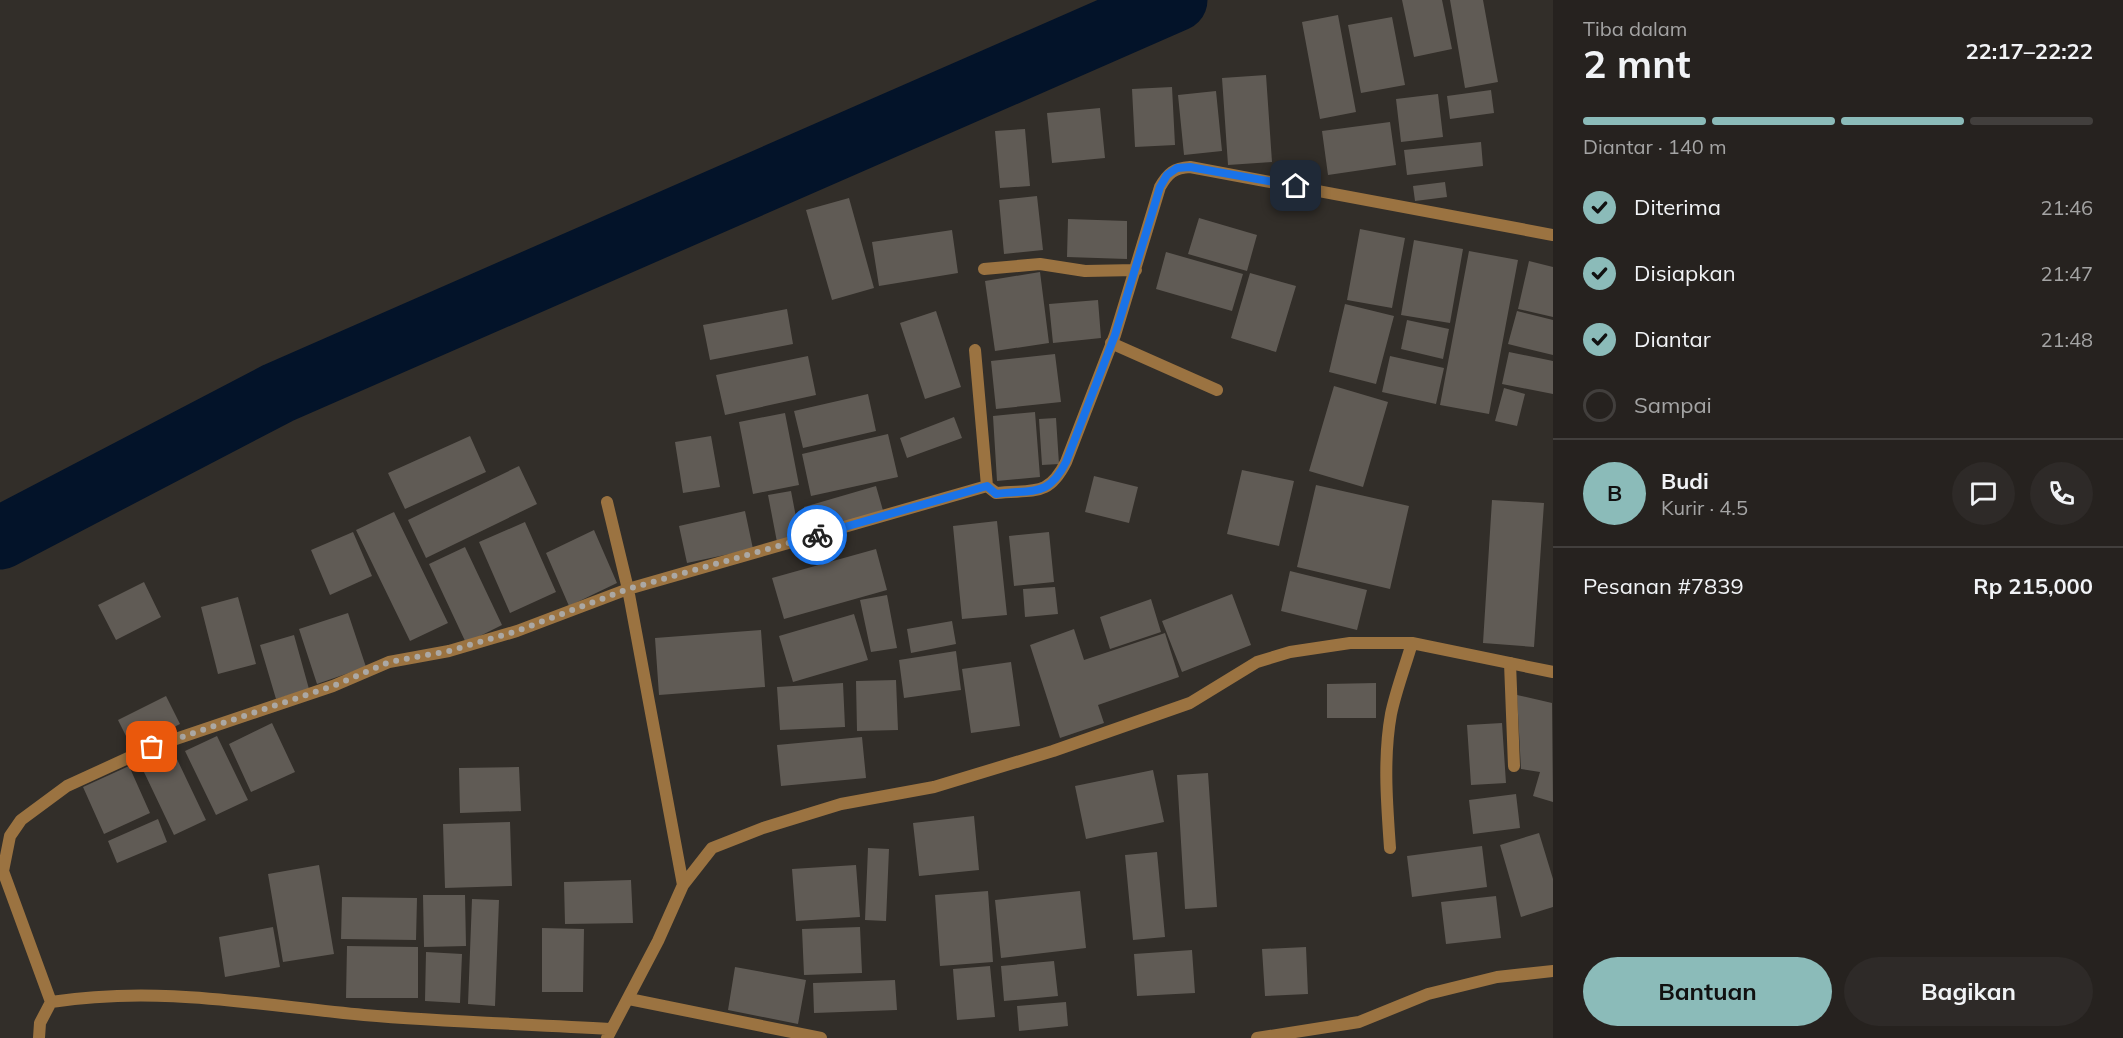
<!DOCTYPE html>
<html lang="id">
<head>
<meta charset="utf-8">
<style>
	:root { --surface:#26221f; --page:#2e2a28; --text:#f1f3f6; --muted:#a4a4a4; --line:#423f3d; --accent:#8bbbb9 }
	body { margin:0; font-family:Mulish,sans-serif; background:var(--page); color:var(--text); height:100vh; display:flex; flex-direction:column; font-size:22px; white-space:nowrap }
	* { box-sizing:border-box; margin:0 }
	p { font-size:20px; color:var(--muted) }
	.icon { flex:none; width:33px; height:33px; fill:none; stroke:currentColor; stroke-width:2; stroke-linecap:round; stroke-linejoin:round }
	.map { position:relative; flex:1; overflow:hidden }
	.drawer { display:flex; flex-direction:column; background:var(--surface); width:570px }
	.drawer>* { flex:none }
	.pin { position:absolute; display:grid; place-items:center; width:51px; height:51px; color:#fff; margin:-26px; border-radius:12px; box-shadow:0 3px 9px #0006 }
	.courier { position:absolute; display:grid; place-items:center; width:60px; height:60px; margin:-30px; border:4px solid #1a73e8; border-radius:50%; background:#fff; color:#222; box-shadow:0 2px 8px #0007 }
	.head em { font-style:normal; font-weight:700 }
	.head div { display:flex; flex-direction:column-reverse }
	.head { display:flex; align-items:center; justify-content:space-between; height:102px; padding:0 30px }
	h1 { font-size:39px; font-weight:700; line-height:45px }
	.bar { display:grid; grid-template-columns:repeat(4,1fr); gap:9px 6px; align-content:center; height:72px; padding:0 30px }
	.bar i { height:8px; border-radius:4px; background:var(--line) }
	.bar .current { background:var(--accent) }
	.bar p { grid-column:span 4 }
	.line { display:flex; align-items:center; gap:15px; padding:0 30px; border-top:2px solid var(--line) }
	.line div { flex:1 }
	.round { display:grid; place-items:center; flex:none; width:63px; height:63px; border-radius:32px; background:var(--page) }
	ol { padding:0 30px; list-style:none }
	li { display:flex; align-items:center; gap:18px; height:66px }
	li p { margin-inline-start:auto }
	li .icon { padding:6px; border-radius:50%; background:var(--accent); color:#111; stroke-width:4 }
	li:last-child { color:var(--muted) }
	li i { width:33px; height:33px; border:3px solid var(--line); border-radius:50% }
	.button { display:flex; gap:12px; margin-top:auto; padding:12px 30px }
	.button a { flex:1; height:69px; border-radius:36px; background:var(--accent); color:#111; font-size:24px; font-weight:700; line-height:69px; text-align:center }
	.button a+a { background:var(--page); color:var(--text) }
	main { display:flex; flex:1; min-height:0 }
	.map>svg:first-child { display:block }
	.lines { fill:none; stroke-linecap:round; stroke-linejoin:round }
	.river { stroke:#031329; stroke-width:63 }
	.building { fill:#605b55 }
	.lane { stroke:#9b7341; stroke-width:12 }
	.street { stroke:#9b7341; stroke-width:12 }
	.done { stroke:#aba8a4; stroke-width:6; stroke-dasharray:0 10.8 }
	.route { stroke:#1a73e8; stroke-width:8 }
</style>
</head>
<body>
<main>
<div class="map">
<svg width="1553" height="1038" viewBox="0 0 1553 1038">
	<rect width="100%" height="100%" fill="#322e29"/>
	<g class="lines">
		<!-- river -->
		<path class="river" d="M 0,538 L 278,393 L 1176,0"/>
	</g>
	<!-- building -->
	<path class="building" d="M 1402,0 L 1442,0 L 1452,49 L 1414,57 Z
		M 1450,0 L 1483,0 L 1498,82 L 1465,88 Z
		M 1338,15 L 1356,112 L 1320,119 L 1302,22 Z
		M 1392,17 L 1405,85 L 1361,93 L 1348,25 Z
		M 1266,75 L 1272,162 L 1228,165 L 1222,78 Z
		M 1172,87 L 1175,145 L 1135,147 L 1132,89 Z
		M 1491,90 L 1494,113 L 1450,119 L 1447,96 Z
		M 1216,91 L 1222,151 L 1184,155 L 1178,95 Z
		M 1438,94 L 1443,137 L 1401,142 L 1396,99 Z
		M 1100,108 L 1105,158 L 1052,163 L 1047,113 Z
		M 1390,122 L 1396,165 L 1328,175 L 1322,131 Z
		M 1025,129 L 1030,186 L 1000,188 L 995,131 Z
		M 1481,142 L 1483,166 L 1407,175 L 1404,150 Z
		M 1445,182 L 1447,197 L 1415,201 L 1413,186 Z
		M 1037,196 L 1043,250 L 1004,254 L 999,200 Z
		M 849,198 L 874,288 L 832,300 L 806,210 Z
		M 1199,218 L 1257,235 L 1247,271 L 1188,254 Z
		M 1068,219 L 1127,221 L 1127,259 L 1067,257 Z
		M 1360,229 L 1405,238 L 1392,308 L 1347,300 Z
		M 952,230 L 958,273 L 879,286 L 872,242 Z
		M 1414,240 L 1463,249 L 1450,323 L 1401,315 Z
		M 1469,251 L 1518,260 L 1489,414 L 1440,405 Z
		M 1166,252 L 1243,274 L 1232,311 L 1156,289 Z
		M 1529,261 L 1553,267 L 1553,317 L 1518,309 Z
		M 1040,272 L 1049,343 L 995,351 L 985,281 Z
		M 1250,273 L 1296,286 L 1276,352 L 1231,338 Z
		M 1098,300 L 1101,338 L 1053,343 L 1049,304 Z
		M 1345,304 L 1394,316 L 1376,384 L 1329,372 Z
		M 787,309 L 793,344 L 710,360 L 703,325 Z
		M 936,311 L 961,387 L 925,399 L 900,323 Z
		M 1517,311 L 1553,320 L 1553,355 L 1508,344 Z
		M 1407,320 L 1449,329 L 1443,359 L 1401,349 Z
		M 1509,352 L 1553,361 L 1553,394 L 1502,384 Z
		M 1055,354 L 1061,402 L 996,409 L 991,361 Z
		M 808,356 L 816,395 L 725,415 L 716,375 Z
		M 1390,356 L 1444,368 L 1436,404 L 1382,392 Z
		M 1334,386 L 1388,402 L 1363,487 L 1309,471 Z
		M 1504,388 L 1525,394 L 1517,426 L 1495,421 Z
		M 868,394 L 876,431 L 803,448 L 794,411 Z
		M 1035,412 L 1040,477 L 997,481 L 993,416 Z
		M 785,413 L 799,485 L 753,494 L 739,422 Z
		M 954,417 L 962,438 L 907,458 L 900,438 Z
		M 1056,418 L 1059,464 L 1042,465 L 1039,419 Z
		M 888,434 L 898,477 L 811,496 L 802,454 Z
		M 470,436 L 486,472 L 405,509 L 388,473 Z
		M 711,436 L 720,487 L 683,493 L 675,442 Z
		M 519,466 L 537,504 L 426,558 L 408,520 Z
		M 1242,470 L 1294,481 L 1279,546 L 1227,534 Z
		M 1094,476 L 1138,487 L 1129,523 L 1085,512 Z
		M 1316,485 L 1409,506 L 1390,589 L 1297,567 Z
		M 876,486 L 884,514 L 812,534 L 804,507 Z
		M 791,491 L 800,538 L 777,542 L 768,495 Z
		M 1492,500 L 1544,503 L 1534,647 L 1483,643 Z
		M 745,511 L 753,549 L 687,563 L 679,526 Z
		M 394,512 L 448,623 L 410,641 L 356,530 Z
		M 997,521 L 1007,615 L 962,619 L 953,526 Z
		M 525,522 L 556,592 L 510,613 L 479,542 Z
		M 594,530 L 617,583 L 569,606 L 546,553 Z
		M 353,532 L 372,576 L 330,595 L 311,550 Z
		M 1049,532 L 1054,582 L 1014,586 L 1009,536 Z
		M 465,547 L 502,625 L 466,643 L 429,564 Z
		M 876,549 L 887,590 L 784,619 L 772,578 Z
		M 1290,571 L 1367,590 L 1357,630 L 1281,611 Z
		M 144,582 L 161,617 L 116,640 L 98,605 Z
		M 1055,587 L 1058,614 L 1025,617 L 1023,589 Z
		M 1232,594 L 1251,645 L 1182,672 L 1162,621 Z
		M 887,595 L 897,648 L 871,652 L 860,600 Z
		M 238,597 L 256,664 L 218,674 L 201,607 Z
		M 1151,599 L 1161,632 L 1110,649 L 1100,617 Z
		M 348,613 L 366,667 L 317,684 L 299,629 Z
		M 854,614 L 868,660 L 793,682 L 779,636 Z
		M 952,621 L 956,644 L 911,653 L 907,629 Z
		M 1074,629 L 1084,660 L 1165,633 L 1179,677 L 1098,705 L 1104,723 L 1060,738 L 1030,645 Z
		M 761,630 L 765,687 L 659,695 L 655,638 Z
		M 294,635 L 309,689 L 276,699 L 260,645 Z
		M 956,651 L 961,690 L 904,698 L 899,660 Z
		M 1011,662 L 1020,726 L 971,733 L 962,669 Z
		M 896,680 L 898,730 L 857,731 L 856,681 Z
		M 843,683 L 845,727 L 780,730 L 777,687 Z
		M 1376,683 L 1376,718 L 1327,718 L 1327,684 Z
		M 1517,695 L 1552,703 L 1553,802 L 1533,796 L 1540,772 L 1521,769 Z
		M 166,696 L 180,724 L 132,748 L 118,720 Z
		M 272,723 L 295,772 L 251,792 L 229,744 Z
		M 1502,723 L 1506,783 L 1471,785 L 1467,725 Z
		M 217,736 L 248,800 L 216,815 L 185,751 Z
		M 862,737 L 866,778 L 781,786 L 777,745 Z
		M 175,755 L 206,820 L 174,835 L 143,770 Z
		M 129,766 L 150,813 L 104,834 L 83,787 Z
		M 519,767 L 521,811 L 460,813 L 459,768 Z
		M 1153,770 L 1164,822 L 1086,839 L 1075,786 Z
		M 1208,773 L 1217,907 L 1185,909 L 1177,775 Z
		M 1516,794 L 1520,828 L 1473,834 L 1469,800 Z
		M 974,816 L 979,870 L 919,876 L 913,823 Z
		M 158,819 L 167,842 L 117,863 L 108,841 Z
		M 510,822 L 512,886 L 445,888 L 443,824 Z
		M 1539,833 L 1553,879 L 1553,907 L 1521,917 L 1500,845 Z
		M 1482,846 L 1487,887 L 1412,897 L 1407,856 Z
		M 868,848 L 889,849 L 886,921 L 865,920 Z
		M 1157,852 L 1165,937 L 1133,940 L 1125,855 Z
		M 319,865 L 334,954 L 283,962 L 268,874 Z
		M 856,865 L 860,917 L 796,921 L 792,869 Z
		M 631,880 L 633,923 L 565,924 L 564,882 Z
		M 988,891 L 993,962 L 940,966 L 935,895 Z
		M 1080,891 L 1086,948 L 1001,958 L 995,900 Z
		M 423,895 L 465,895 L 466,946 L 424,947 Z
		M 1496,896 L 1501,938 L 1446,944 L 1441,902 Z
		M 342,897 L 417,898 L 416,940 L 341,939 Z
		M 472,899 L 499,900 L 495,1006 L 468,1004 Z
		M 273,927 L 280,967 L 225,977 L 219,937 Z
		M 860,927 L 862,973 L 804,975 L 802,929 Z
		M 542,928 L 584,929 L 583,992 L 542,992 Z
		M 347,946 L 418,947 L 418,998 L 346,998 Z
		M 1306,947 L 1308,994 L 1265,996 L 1262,949 Z
		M 1192,950 L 1195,993 L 1137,996 L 1134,954 Z
		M 426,952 L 462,954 L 460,1003 L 425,1001 Z
		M 1054,961 L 1058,996 L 1004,1001 L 1001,966 Z
		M 990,966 L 995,1017 L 957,1020 L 953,969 Z
		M 735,967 L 806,980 L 798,1024 L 728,1010 Z
		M 895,980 L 897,1010 L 814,1013 L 813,983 Z
		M 1066,1002 L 1068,1026 L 1019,1031 L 1017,1006 Z"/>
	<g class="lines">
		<!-- lane -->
		<path class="lane" d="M 1111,343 L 1217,390
			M 607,502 L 628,589
			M 1510,663 L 1514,766"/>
		<!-- street -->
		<path class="street" d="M 984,269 L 1040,264 L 1085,271 L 1136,270
			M 975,350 L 987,486 L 996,493 C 1033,489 1048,498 1066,462 L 1115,335 L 1160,187 C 1168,173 1174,168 1190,167 L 1553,235
			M 628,589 L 683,885
			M 1390,848 C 1387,805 1383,758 1391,714 C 1396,690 1405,667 1412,643
			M 629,999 L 821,1038
			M 51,1002 L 3,871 L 10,836 L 21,820 L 67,786 L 152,747 L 333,686 L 389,662 L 449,651 L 517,631 L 628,589 L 987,486
			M 39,1038 L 40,1023 L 51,1002 C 160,985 257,1005 364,1015 C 446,1022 529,1024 610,1029
			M 607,1038 L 658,941 L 683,885 L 712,848 L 763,828 L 841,804 L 934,787 L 1053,751 L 1190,703 L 1257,662 L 1290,652 L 1350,643 L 1412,643 L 1553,672
			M 1257,1038 L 1359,1022 L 1428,994 L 1497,977 L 1553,971"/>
	</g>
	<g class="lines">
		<!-- done -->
		<path class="done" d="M 152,747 L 333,686 L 389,662 L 449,651 L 517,631 L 628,589 L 817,535"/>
		<!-- route -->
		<path class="route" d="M 817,535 L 987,486 L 996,494 C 1033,489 1048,498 1066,462 L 1115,335 L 1160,187 L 1167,175 L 1177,168 L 1190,167 L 1296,186"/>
	</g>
</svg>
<div class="pin" style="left:152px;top:747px;background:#ea580c"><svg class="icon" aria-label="bag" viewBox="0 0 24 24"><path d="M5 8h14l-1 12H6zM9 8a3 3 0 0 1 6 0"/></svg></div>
<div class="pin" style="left:1296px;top:186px;background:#1f2937"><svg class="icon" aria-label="home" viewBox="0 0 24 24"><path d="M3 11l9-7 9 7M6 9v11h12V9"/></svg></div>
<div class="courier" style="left:817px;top:535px"><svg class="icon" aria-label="bike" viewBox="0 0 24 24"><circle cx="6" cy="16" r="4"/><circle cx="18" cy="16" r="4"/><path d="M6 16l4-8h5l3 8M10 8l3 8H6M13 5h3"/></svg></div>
</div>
<section class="drawer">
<div class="head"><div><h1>2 mnt</h1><p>Tiba dalam</p></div><em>22:17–22:22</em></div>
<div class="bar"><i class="current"></i><i class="current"></i><i class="current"></i><i></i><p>Diantar · 140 m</p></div>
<ol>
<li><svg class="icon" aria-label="check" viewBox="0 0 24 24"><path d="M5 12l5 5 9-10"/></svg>Diterima<p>21:46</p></li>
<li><svg class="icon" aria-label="check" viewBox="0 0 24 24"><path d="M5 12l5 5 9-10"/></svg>Disiapkan<p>21:47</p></li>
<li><svg class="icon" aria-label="check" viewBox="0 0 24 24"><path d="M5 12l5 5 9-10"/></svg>Diantar<p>21:48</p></li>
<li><i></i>Sampai</li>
</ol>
<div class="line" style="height:108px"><b class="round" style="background:var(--accent);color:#111">B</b><div><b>Budi</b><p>Kurir · 4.5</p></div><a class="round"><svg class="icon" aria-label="chat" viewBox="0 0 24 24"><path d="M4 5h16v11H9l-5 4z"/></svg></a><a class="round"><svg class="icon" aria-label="phone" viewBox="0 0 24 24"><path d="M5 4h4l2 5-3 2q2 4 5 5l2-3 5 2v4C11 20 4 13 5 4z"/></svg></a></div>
<div class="line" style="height:78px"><div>Pesanan #7839</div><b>Rp 215,000</b></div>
<div class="button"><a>Bantuan</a><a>Bagikan</a></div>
</section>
</main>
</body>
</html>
